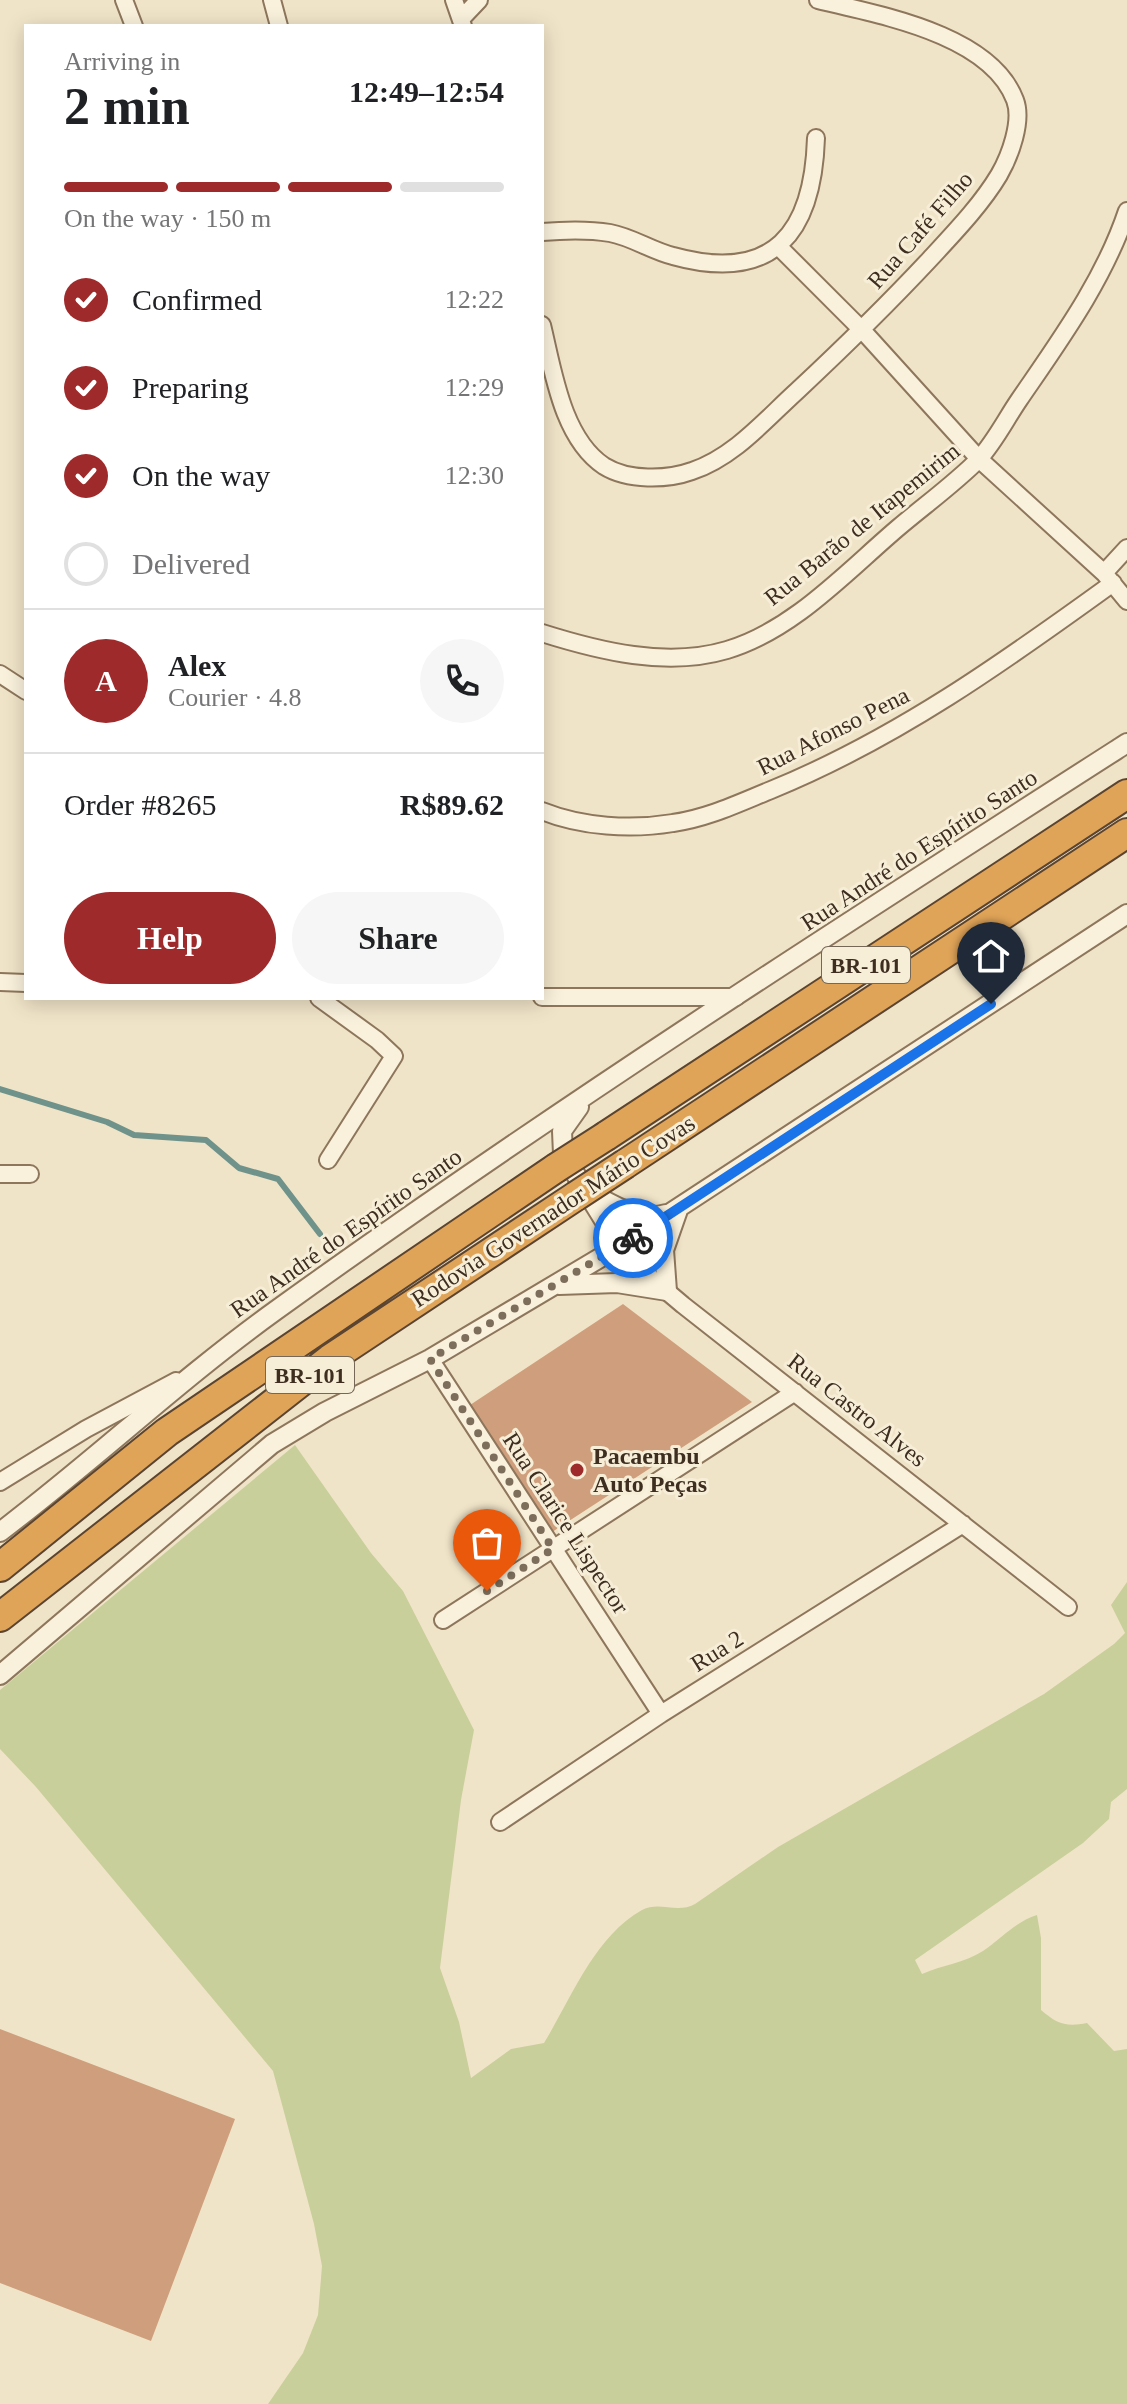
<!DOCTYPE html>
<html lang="en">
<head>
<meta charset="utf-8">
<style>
	:root { --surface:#fff; --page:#f6f6f6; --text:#202124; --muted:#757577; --line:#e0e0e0; --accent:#9e2a2b }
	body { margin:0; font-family:"Times New Roman",serif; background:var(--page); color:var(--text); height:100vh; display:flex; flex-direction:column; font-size:30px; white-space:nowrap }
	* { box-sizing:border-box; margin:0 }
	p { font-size:26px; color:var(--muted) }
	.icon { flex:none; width:44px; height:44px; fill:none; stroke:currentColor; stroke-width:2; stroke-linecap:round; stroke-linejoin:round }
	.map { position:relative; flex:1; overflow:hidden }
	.drawer { position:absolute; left:24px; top:24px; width:520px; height:976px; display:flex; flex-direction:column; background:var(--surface); border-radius:0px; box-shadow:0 4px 20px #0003 }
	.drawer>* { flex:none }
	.pin { position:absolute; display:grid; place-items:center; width:68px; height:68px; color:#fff; margin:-82px -34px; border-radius:50% 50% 50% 0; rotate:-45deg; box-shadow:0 0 8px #0007 }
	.pin .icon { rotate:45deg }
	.courier { position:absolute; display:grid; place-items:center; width:80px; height:80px; margin:-40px; border:6px solid #1a73e8; border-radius:50%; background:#fff; color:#222; box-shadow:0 2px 10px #0007 }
	.overview em { font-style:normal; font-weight:700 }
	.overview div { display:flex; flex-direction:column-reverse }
	.overview { display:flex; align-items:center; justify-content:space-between; height:136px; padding:0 40px }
	h1 { font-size:52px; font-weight:700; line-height:60px }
	.bar { display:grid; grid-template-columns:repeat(4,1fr); gap:12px 8px; align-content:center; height:96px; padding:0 40px }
	.bar i { height:10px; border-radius:6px; background:var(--line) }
	.bar .selected { background:var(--accent) }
	.bar p { grid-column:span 4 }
	.line { display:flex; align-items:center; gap:20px; padding:0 40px; border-top:2px solid var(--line) }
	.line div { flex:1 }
	.round { display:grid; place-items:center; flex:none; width:84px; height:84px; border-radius:42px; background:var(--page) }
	ol { padding:0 40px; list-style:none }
	li { display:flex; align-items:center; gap:24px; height:88px }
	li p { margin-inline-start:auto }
	li .icon { padding:8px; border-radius:50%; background:var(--accent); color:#fff; stroke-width:4 }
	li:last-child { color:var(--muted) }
	li i { width:44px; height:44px; border:4px solid var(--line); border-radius:50% }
	.cta { display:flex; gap:16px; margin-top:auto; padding:16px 40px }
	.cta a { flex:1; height:92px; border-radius:48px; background:var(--accent); color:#fff; font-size:32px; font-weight:700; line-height:92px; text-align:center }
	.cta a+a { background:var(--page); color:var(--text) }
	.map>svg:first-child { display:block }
	.green { fill:#c9cf9b }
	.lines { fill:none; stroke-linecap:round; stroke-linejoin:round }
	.stream { stroke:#6f938a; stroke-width:6 }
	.building { fill:#cf9f7d }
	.minor-casing { stroke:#8d765c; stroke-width:20 }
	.tertiary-casing { stroke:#8d765c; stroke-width:22 }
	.motorway-casing { stroke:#5b4430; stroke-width:32 }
	.minor { stroke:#faf1dc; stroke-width:16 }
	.tertiary { stroke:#faf1dc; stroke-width:18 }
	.motorway { stroke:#e0a458; stroke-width:28 }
	.motorway-bridge-casing { stroke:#5b4430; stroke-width:32; stroke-linecap:butt }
	.motorway-bridge { stroke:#e0a458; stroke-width:28 }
	.done { stroke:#7c6e5b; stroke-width:8; stroke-dasharray:0 14.4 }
	.route { stroke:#1a73e8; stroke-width:10 }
	.poi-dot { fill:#9e2a2b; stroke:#f7eed8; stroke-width:3 }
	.labels { text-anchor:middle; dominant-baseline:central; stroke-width:6; stroke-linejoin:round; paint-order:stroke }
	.shield { fill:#f7eed8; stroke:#756857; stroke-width:2 }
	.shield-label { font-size:22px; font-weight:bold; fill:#3d2e20 }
	.street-label { font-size:24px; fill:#3d2e20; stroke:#f7eed8 }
	.poi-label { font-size:24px; font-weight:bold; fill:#3d2e20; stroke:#f7eed8; text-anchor:start }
</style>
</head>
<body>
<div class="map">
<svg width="1127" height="2404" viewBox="0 0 1127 2404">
	<rect width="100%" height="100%" fill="#f0e4c8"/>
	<!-- green -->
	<path class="green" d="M 295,1445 L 371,1553 L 403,1591 L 474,1730 L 461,1800 L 440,1968 L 459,2022 L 471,2078 L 511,2049 L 544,2043 C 571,1999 594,1937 642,1910 C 660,1901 677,1914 695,1904 L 778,1847 L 1044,1694 L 1114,1644 L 1125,1633 L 1111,1605 L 1127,1582 L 1127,1789 L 1111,1802 L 1109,1819 L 1083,1843 L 915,1960 L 922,1974 C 942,1965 964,1963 983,1951 C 1002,1938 1015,1922 1037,1915 L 1041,1938 L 1041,2010 C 1057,2024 1066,2027 1087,2023 L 1114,2051 L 1127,2049 L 1127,2404 L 268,2404 L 303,2353 L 318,2315 L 322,2266 L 314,2224 L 273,2071 L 36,1787 L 0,1749 L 0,1690 Z"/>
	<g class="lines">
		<!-- stream -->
		<path class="stream" d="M 0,1089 L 107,1122 L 134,1135 L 206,1140 L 239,1168 L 278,1179 L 320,1234"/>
	</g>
	<!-- building -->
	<path class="building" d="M 623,1304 L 752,1402 L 549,1534 L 467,1407 Z
		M 0,2029 L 235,2119 L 151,2341 L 0,2283 Z"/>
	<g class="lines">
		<defs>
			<path id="minor" d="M 124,0 L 134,26
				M 272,0 L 279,26
				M 454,0 L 463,26
				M 461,19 L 479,0
				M 542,232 C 565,230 586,229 610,233 C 632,237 652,251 673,256 C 774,284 813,232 816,138
				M 780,248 L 863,331 L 979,459 L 1104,573 L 1127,601
				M 542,325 C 553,370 562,438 604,466 C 628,481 667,480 692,471 C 734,457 765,420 797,391 C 843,348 887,305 930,259 C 954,233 981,205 999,175 C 1010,156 1023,121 1015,100 C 990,34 879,15 818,0
				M 1104,573 L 1127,548
				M 542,633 C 599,651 667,668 727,650 C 794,630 847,571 899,527 C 925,505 954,484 978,460 C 994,443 1006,419 1019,400 C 1060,340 1104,280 1127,211
				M 0,674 L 26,691
				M 542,811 C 582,827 631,830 673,823 C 708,818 739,803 771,790 C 896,739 1004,662 1113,583
				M 0,982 L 26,983
				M 542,997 L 736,997
				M 319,998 L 377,1040 L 394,1056 L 328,1160
				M 0,1174 L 30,1174
				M 620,1246 L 651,1278 L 683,1305 L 1068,1607
				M 430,1359 L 661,1714
				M 0,1482 L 86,1429 L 176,1381
				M 443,1620 L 795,1392
				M 500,1822 L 661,1714 L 963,1524"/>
			<path id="tertiary" d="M 579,1107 L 562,1131 L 563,1154 L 620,1246
				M 587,1191 C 612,1204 637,1222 666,1214
				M 559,1285 L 617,1283 L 667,1291 L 664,1250 L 678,1210
				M 0,1532 C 94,1461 179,1380 275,1311 C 551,1112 840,927 1127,743
				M 0,1675 L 272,1444 L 325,1412 L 430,1359 L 620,1246 L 1127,914"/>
			<path id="motorway" d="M 606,1136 L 1127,794
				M 625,1164 L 1127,833
				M 0,1567 L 167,1432 L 556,1168
				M 0,1617 L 330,1359 L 576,1196"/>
		</defs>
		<!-- minor casing -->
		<use href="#minor" class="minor-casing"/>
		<!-- tertiary casing -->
		<use href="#tertiary" class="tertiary-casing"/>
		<!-- motorway casing -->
		<use href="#motorway" class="motorway-casing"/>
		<!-- minor -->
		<use href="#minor" class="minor"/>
		<!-- tertiary -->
		<use href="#tertiary" class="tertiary"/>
		<!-- motorway -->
		<use href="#motorway" class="motorway"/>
		<defs>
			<path id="motorway-bridge" d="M 556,1168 L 606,1136
				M 576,1196 L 625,1164"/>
		</defs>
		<!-- motorway-bridge casing -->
		<use href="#motorway-bridge" class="motorway-bridge-casing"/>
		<!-- motorway-bridge -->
		<use href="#motorway-bridge" class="motorway-bridge"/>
	</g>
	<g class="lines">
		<!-- done -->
		<path class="done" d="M 487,1591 L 553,1549 L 430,1359 L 633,1238"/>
		<!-- route -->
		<path class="route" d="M 633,1238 L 991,1004"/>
	</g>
	<!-- markers -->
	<circle class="poi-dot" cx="577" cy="1470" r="8"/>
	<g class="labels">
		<!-- shield labels -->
		<g class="shield">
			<rect x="822" y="947" width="88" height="36" rx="6"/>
			<rect x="266" y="1357" width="88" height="36" rx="6"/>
		</g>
		<g class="shield-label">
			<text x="866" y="965">BR-101</text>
			<text x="310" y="1375">BR-101</text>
		</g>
		<!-- street labels -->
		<g class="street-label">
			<text transform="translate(920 230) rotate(-49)">Rua Café Filho</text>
			<text transform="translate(862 524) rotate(-39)">Rua Barão de Itapemirim</text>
			<text transform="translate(833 731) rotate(-27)">Rua Afonso Pena</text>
			<text transform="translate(919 850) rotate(-33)">Rua André do Espírito Santo</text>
			<text transform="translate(553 1211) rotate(-33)">Rodovia Governador Mário Covas</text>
			<text transform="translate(346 1233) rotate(-35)">Rua André do Espírito Santo</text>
			<text transform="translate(857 1410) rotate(38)">Rua Castro Alves</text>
			<text transform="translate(566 1523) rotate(57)">Rua Clarice Lispector</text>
			<text transform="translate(717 1651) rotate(-32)">Rua 2</text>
		</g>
		<!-- poi labels -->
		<g class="poi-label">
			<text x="593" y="1456">Pacaembu<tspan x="593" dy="28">Auto Peças</tspan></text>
		</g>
	</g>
</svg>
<div class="pin" style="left:487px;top:1591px;background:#ea580c"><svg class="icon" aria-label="bag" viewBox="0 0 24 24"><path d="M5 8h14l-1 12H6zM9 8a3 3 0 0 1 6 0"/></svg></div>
<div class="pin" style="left:991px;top:1004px;background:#1f2937"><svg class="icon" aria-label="home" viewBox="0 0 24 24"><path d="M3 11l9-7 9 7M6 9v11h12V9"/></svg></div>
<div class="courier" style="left:633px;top:1238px"><svg class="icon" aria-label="bike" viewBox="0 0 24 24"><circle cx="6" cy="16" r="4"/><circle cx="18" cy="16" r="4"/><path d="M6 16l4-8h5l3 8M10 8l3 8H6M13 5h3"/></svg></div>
<section class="drawer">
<div class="overview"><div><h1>2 min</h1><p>Arriving in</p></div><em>12:49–12:54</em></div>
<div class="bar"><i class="selected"></i><i class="selected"></i><i class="selected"></i><i></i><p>On the way · 150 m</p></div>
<ol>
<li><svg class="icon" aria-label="check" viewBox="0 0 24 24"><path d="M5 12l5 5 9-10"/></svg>Confirmed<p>12:22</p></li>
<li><svg class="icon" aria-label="check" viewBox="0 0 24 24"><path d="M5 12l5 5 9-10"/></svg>Preparing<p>12:29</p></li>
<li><svg class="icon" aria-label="check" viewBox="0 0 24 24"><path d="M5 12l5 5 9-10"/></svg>On the way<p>12:30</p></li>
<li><i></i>Delivered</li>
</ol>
<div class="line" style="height:144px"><b class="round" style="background:var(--accent);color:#fff">A</b><div><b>Alex</b><p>Courier · 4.8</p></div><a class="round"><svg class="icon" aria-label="phone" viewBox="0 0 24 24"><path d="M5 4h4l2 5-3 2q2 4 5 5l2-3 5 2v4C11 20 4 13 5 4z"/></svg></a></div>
<div class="line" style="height:104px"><div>Order #8265</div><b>R$89.62</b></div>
<div class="cta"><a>Help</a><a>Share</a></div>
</section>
</div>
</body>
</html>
